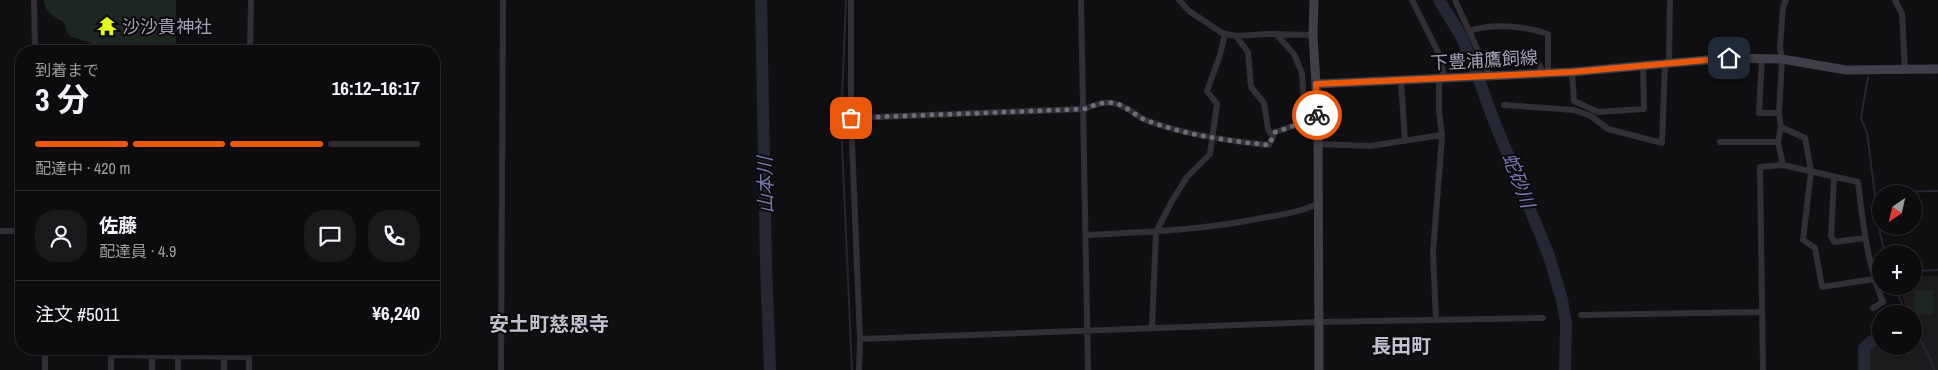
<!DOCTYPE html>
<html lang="ja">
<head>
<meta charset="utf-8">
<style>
	:root { --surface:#0c0b0d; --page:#1a191b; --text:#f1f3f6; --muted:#9a9b9d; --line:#2c2b2e; --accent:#ea580c }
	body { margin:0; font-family:"Archivo Narrow","Noto Sans JP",sans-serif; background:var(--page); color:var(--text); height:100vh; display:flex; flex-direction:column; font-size:19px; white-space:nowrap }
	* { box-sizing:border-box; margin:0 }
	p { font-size:16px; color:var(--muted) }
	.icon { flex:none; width:28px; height:28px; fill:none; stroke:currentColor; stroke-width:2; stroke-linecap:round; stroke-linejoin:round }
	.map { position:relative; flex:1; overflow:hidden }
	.details { position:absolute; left:15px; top:45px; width:425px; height:310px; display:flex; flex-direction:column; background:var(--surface); border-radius:20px; box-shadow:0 2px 8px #0003,0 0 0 1px var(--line) }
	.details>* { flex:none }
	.needle { width:32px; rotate:214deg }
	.tools { position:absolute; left:1872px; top:185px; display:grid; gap:10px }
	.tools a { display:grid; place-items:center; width:50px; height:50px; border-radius:50%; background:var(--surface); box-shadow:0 2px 8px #0003,0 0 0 1px var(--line); font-size:25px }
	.pin { position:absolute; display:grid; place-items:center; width:42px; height:42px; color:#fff; margin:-21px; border-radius:10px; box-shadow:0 2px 8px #0006 }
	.courier { position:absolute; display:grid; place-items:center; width:50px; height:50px; margin:-25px; border:4px solid #ea580c; border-radius:50%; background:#fff; color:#222; box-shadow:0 1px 6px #0007 }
	.summary em { font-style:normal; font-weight:700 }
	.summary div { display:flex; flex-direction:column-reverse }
	.summary { display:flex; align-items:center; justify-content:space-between; height:85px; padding:0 20px }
	h1 { font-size:32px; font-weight:700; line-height:38px }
	.bar { display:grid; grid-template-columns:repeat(4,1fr); gap:8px 5px; align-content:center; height:60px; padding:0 20px }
	.bar i { height:6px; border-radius:4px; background:var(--line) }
	.bar .selected { background:var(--accent) }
	.bar p { grid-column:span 4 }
	.line { display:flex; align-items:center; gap:12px; padding:0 20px; border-top:1px solid var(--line) }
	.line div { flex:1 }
	.round { display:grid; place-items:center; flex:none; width:52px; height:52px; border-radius:20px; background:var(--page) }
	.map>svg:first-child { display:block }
	.built { fill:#1c1b1e }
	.green { fill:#1e2622 }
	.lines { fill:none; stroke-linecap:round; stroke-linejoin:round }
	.stream { stroke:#252735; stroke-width:2 }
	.river { stroke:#252735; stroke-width:12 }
	.street { stroke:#323036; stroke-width:6 }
	.secondary { stroke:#403e46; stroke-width:9 }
	.done { stroke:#6f6d7a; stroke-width:5; stroke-dasharray:0 9 }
	.route { stroke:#ea580c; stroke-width:6 }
	.labels { text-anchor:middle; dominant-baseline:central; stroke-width:4; stroke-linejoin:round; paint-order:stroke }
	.poi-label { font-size:18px; fill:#a29fb3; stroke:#0b0a0c; text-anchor:start }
	.street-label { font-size:18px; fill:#a29fb3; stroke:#0b0a0c }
	.water-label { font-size:19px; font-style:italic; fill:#7479b0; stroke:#0b0a0c }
	.quarter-label { font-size:20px; font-weight:bold; fill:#c3c1ce; stroke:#0b0a0c }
</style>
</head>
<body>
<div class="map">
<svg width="1938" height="370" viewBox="0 0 1938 370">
	<rect width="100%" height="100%" fill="#100f11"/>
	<!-- built -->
	<path class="built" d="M 1914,276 L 1938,276 L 1938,370 L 1868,370 L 1867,348 L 1876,342 L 1869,324 L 1881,319 L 1881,346 L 1914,346 L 1914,314 L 1894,314 L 1906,309 L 1899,286 L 1914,286 Z"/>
	<!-- green -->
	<path class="green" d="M 44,0 L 176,0 L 176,51 L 100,51 L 91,43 L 69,36 L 63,21 C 53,18 44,10 44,0 Z
		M 1915,290 L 1933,290 L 1933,314 L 1915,314 Z"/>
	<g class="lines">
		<!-- stream -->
		<path class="stream" d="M 846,0 L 841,122 L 852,370
			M 1868,77 L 1861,118 L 1867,133 L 1880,233 L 1885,254
			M 1880,192 L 1938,191
			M 1914,271 L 1938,270
			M 1895,286 L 1906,314
			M 1914,328 L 1931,360 L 1934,370"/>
		<!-- river -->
		<path class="river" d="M 761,0 L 766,264 L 770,370
			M 1439,0 L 1460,34 L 1474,66 L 1492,116 L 1549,256 L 1562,300 L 1566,323 L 1565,370
			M 1864,370 L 1864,348 L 1872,341"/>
		<!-- street -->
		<path class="street" d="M 34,0 L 35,51
			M 851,0 L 851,118 L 860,339 L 859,370
			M 1081,0 L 1088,370
			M 1179,0 L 1189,11 L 1222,33 L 1236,36 L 1267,34 L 1313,35
			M 1412,0 L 1438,52 L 1445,79
			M 1455,0 L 1490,77
			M 1895,0 L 1902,14 L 1905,70
			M 1469,31 C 1492,23 1525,26 1548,34 L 1548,74
			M 1276,34 L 1294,54 L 1302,73 L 1305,122
			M 1236,36 L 1248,52 L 1251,87 L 1264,103 L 1268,129 L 1273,137
			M 250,51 L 251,0
			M 1516,56 L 1539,64 L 1543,74
			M 1762,58 L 1759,113 L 1779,113
			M 1669,63 L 1670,0
			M 1572,72 L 1574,101 L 1598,112 L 1644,109 L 1643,66
			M 1401,81 L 1405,141
			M 1504,105 L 1574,110 L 1591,116 L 1608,129 L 1662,143 L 1665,63
			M 851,118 L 1084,109 C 1095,105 1105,100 1117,104 C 1128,107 1137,117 1148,121 C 1186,135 1228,141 1269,145 L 1275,132 L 1318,118
			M 1781,127 L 1805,138 L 1811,171 L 1803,240 L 1815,248 L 1822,287 L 1874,279
			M 1720,142 L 1778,142
			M 1318,144 L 1370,146 L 1442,135
			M 1783,165 L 1778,142 L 1781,127 L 1779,113 L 1782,59 L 1780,47 L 1783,7 L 1786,0
			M 1834,178 L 1831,236 L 1834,242 L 1865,238
			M 0,231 L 21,231
			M 1087,235 C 1146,232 1204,230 1262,218 C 1281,215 1300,212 1317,204
			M 1581,315 L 1761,312
			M 1436,320 L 1433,252 L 1442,137 L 1439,110 L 1439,79
			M 1152,328 L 1156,232 L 1172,201 L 1187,177 L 1210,154 L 1217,104 L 1207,91 L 1220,55 L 1225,34
			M 860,339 L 1319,322 L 1543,318
			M 45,349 L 45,370
			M 152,349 L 152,370
			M 249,349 L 249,370
			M 111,355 L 249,357
			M 111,370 L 111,349
			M 178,370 L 178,349
			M 224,370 L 224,357
			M 501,370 L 503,0
			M 1763,370 L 1760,167 L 1783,165 L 1858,182 C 1863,223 1867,264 1883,302 L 1873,308"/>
		<!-- secondary -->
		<path class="secondary" d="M 1314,0 L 1313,35 L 1318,118 L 1319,370
			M 1316,84 L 1572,72 L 1729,58 L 1782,59 L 1846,70 L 1938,69"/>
	</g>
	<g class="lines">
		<!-- done -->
		<path class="done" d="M 851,118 L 1084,109 C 1095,105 1105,100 1117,104 C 1128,107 1137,117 1148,121 C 1186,135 1228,141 1269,145 L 1275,132 L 1318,118 L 1317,115"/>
		<!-- route -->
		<path class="route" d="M 1317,115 L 1316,84 L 1572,72 L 1729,58"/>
	</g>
	<!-- icons -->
	<defs>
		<symbol id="temple-bare" viewBox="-9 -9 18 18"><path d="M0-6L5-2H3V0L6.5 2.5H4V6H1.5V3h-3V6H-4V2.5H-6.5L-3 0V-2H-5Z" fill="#e2fb1d" stroke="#0b0a0c" stroke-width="2.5" paint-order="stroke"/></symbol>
	</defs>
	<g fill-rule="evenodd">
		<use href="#temple-bare" x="93" y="12" width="28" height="28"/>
	</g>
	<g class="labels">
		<!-- poi labels -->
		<g class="poi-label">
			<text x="122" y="26">沙沙貴神社</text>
		</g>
		<!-- street labels -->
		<g class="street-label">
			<text transform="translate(1484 60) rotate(-3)">下豊浦鷹飼線</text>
		</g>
		<!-- water labels -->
		<g class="water-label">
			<text transform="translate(1519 180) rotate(69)">蛇砂川</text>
			<text transform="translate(765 185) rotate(-91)">山本川</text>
		</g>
		<!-- quarter labels -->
		<g class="quarter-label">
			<text x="549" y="323">安土町慈恩寺</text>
			<text x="1401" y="345">長田町</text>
		</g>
	</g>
</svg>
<div class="tools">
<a><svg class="needle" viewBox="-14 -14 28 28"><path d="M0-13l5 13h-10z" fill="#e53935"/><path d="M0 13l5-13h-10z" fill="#9a9b9d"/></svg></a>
<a>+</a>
<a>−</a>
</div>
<div class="pin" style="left:851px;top:118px;background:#ea580c"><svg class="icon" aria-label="bag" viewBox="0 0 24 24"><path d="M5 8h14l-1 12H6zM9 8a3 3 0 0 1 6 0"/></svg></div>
<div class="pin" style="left:1729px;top:58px;background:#1f2937"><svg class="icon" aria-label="home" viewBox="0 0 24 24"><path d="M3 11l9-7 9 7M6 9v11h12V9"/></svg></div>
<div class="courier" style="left:1317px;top:115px"><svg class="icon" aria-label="bike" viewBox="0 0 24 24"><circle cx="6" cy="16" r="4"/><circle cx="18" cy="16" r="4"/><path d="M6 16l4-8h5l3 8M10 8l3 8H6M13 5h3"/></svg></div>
<section class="details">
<div class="summary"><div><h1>3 分</h1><p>到着まで</p></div><em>16:12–16:17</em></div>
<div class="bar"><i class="selected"></i><i class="selected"></i><i class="selected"></i><i></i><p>配達中 · 420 m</p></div>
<div class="line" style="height:90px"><a class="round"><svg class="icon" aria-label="person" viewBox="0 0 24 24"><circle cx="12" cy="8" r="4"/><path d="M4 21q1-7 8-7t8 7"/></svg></a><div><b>佐藤</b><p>配達員 · 4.9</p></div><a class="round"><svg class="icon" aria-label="chat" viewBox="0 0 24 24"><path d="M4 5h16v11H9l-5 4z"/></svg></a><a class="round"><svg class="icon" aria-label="phone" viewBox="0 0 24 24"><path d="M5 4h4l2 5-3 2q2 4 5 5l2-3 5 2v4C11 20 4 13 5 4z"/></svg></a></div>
<div class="line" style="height:65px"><div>注文 #5011</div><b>¥6,240</b></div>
</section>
</div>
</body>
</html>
